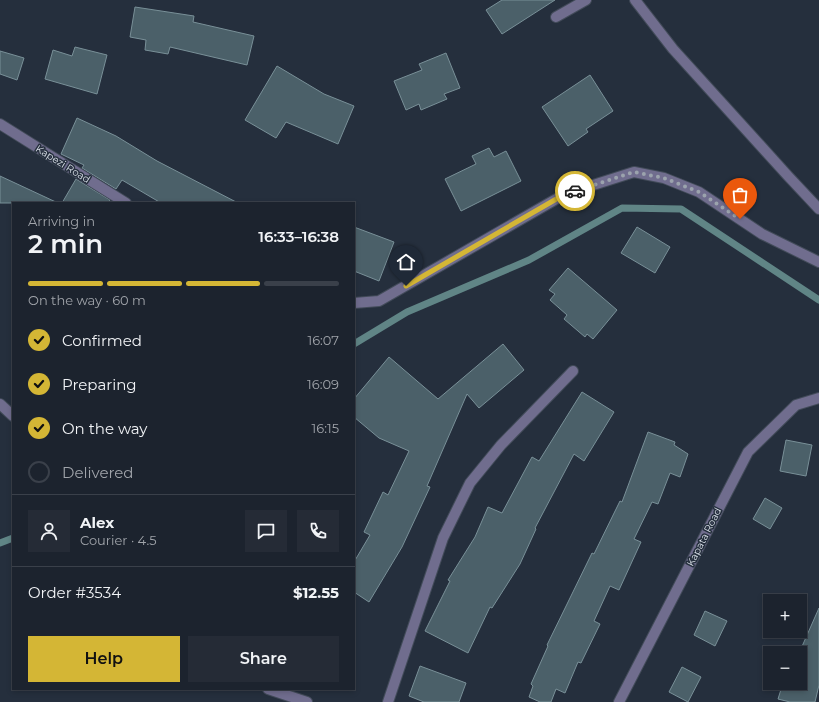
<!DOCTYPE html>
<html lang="en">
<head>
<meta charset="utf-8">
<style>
	:root { --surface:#1c232e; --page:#252b36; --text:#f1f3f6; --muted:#a0a4aa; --line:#3a404a; --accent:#d4b635 }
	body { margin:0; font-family:Montserrat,sans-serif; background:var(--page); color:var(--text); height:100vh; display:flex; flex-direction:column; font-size:15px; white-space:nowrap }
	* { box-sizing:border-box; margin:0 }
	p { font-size:13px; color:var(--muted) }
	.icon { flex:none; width:22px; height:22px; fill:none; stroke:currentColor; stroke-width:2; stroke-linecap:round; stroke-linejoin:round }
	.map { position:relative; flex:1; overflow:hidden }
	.drawer { position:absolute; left:12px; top:202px; width:343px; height:488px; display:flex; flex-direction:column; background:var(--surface); border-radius:0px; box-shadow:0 2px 6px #0003,0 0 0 1px var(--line) }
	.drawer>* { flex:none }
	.controls { position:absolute; left:763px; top:594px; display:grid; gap:8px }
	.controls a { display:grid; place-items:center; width:44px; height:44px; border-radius:0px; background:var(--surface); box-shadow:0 2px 6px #0003,0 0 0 1px var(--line); font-size:20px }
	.pin { position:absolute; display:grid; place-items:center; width:34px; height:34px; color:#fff; margin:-41px -17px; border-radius:50% 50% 50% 0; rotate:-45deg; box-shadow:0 0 4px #0007 }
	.pin .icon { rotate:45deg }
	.courier { position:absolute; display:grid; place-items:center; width:40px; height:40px; margin:-20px; border:3px solid #d4b635; border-radius:50%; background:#fff; color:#222; box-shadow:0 1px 5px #0007 }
	.headline em { font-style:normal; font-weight:600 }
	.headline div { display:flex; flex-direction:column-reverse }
	.headline { display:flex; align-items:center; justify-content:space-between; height:68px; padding:0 16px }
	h1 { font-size:26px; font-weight:600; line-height:30px }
	.bar { display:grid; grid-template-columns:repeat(4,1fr); gap:6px 4px; align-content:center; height:48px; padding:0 16px }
	.bar i { height:5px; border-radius:3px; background:var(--line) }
	.bar .active { background:var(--accent) }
	.bar p { grid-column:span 4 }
	.line { display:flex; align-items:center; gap:10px; padding:0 16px; border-top:1px solid var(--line) }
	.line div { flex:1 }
	.round { display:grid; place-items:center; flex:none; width:42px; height:42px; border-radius:0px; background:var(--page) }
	ol { padding:0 16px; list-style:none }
	li { display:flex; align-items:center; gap:12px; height:44px }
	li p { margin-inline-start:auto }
	li .icon { padding:4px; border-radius:50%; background:var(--accent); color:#111; stroke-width:4 }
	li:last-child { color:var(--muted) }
	li i { width:22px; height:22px; border:2px solid var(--line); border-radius:50% }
	.cta { display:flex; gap:8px; margin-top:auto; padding:8px 16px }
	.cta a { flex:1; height:46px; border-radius:0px; background:var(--accent); color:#111; font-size:16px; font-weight:600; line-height:46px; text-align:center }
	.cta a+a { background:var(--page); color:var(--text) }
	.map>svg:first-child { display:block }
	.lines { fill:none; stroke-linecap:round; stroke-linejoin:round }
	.stream { stroke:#608586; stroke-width:7 }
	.building { fill:#4b6069; stroke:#799098 }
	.minor-casing { stroke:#424b59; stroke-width:12 }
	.minor { stroke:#706d8e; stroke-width:10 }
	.done { stroke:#9ba3ad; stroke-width:4; stroke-dasharray:0 7.2 }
	.route { stroke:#d4b635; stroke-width:5 }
	.labels { text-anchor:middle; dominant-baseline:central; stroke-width:3; stroke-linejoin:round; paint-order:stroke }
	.street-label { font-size:10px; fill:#dbe1ea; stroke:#252f3d }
</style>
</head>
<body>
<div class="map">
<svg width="819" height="702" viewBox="0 0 819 702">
	<rect width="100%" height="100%" fill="#252f3d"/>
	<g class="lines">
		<!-- stream -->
		<path class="stream" d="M 354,344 L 407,312 L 529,260 L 622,208 L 681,209 L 819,300
			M 0,543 L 13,538"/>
	</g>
	<!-- building -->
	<path class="building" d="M 502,0 L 555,0 L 502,34 L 486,10 Z
		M 135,7 L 194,16 L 193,22 L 254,36 L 247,65 L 170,47 L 168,54 L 145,50 L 146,40 L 130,37 Z
		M 75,47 L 107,55 L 97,94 L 45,79 L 53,50 L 72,56 Z
		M 0,51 L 24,58 L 17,80 L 0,74 Z
		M 446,53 L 460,88 L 444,94 L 447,99 L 421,110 L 419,104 L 406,110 L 394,81 L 422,70 L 419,64 Z
		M 277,66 L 324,94 L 354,106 L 338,144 L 286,122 L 276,138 L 245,120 Z
		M 590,75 L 613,111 L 586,129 L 588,132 L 568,146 L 542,107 Z
		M 77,118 L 116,136 L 157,161 L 238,203 L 161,203 L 122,180 L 116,189 L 82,168 L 84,165 L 61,154 Z
		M 489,148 L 494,157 L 506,151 L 521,181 L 461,211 L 445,179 L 476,164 L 472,156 Z
		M 0,176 L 58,203 L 0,203 Z
		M 76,179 L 110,200 L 108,203 L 62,203 Z
		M 354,227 L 394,242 L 379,281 L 354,271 Z
		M 637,227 L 670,247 L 655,273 L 621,253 Z
		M 568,268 L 617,310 L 593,339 L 587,334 L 585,337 L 564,319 L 567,315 L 550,300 L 555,294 L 549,290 Z
		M 503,344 L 524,370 L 479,408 L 467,394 L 427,486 L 430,487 L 402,547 L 369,602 L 354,592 L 354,562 L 370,535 L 364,532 L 383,492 L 388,495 L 409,451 L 379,438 L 354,417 L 354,399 L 389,357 L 438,399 Z
		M 582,392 L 614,412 L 584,461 L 574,454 L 535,528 L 536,529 L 520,564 L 492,608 L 490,607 L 468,653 L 425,631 L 450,581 L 448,580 L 475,537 L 488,507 L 502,513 L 532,457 L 539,461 Z
		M 648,432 L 675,442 L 674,445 L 688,454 L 680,477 L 670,473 L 658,504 L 652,502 L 634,539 L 641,542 L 619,590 L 610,586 L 594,621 L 600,624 L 581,663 L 578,662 L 565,693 L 556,689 L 551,702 L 540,702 L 529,697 L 533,686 L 531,684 L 548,646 L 547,645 L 592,553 L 594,554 L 620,501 L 622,502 Z
		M 786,440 L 812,445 L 806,476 L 780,471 Z
		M 765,498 L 782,508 L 770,529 L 753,519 Z
		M 819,608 L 819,685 L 815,702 L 790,702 L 778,699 L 783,683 L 800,683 L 800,651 Z
		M 705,611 L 727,621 L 715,646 L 694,635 Z
		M 420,666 L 466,683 L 459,702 L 424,702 L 409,696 Z
		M 682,667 L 701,677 L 688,702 L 669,692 Z"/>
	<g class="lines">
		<defs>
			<path id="minor" d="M 635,0 L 673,49 L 788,176 L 819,209
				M 556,17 L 586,0
				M 0,124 L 126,203
				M 354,303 L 379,301 L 565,194 L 634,172 L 664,178 L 699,192 L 762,234 L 819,262
				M 0,404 L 13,416
				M 268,689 L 307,702
				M 388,702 L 443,538 L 470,483 L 501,445 L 573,371
				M 619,702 L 748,452 L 796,405 L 819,398"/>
		</defs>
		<!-- minor casing -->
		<use href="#minor" class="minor-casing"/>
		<!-- minor -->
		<use href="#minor" class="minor"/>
	</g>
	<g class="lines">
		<!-- done -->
		<path class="done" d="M 575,191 L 634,172 L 664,178 L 699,192 L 740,219"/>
		<!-- route -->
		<path class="route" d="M 406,286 L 565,194 L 575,191"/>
	</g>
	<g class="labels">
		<!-- street labels -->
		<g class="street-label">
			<text transform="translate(63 164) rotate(32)">Kapezi Road</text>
			<text transform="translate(704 537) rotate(-63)">Kapata Road</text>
		</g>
	</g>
</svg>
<div class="controls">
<a>+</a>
<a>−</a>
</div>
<div class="pin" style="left:740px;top:219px;background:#ea580c"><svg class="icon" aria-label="bag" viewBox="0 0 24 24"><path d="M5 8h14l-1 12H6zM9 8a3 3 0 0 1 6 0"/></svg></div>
<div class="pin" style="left:406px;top:286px;background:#1f2937"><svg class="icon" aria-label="home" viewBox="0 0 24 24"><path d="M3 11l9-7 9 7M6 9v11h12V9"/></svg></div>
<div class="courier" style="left:575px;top:191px"><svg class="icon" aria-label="car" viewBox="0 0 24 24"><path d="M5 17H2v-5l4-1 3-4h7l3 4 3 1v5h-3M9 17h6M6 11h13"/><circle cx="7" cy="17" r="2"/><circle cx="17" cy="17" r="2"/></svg></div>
<section class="drawer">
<div class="headline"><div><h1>2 min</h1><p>Arriving in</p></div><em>16:33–16:38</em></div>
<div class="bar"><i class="active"></i><i class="active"></i><i class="active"></i><i></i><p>On the way · 60 m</p></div>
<ol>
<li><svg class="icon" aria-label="check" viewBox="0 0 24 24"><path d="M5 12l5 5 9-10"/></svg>Confirmed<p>16:07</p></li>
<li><svg class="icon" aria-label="check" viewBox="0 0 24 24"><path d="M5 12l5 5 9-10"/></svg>Preparing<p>16:09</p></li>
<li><svg class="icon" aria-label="check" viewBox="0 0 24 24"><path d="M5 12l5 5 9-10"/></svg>On the way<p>16:15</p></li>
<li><i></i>Delivered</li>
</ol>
<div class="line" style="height:72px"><a class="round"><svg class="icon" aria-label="person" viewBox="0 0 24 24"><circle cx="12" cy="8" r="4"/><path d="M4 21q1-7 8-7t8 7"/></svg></a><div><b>Alex</b><p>Courier · 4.5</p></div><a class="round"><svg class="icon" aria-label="chat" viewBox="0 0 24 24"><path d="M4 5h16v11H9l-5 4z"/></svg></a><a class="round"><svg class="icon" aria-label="phone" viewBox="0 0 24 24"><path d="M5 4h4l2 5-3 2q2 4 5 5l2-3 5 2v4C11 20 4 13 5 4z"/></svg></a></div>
<div class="line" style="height:52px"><div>Order #3534</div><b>$12.55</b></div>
<div class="cta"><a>Help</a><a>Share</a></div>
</section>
</div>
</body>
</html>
